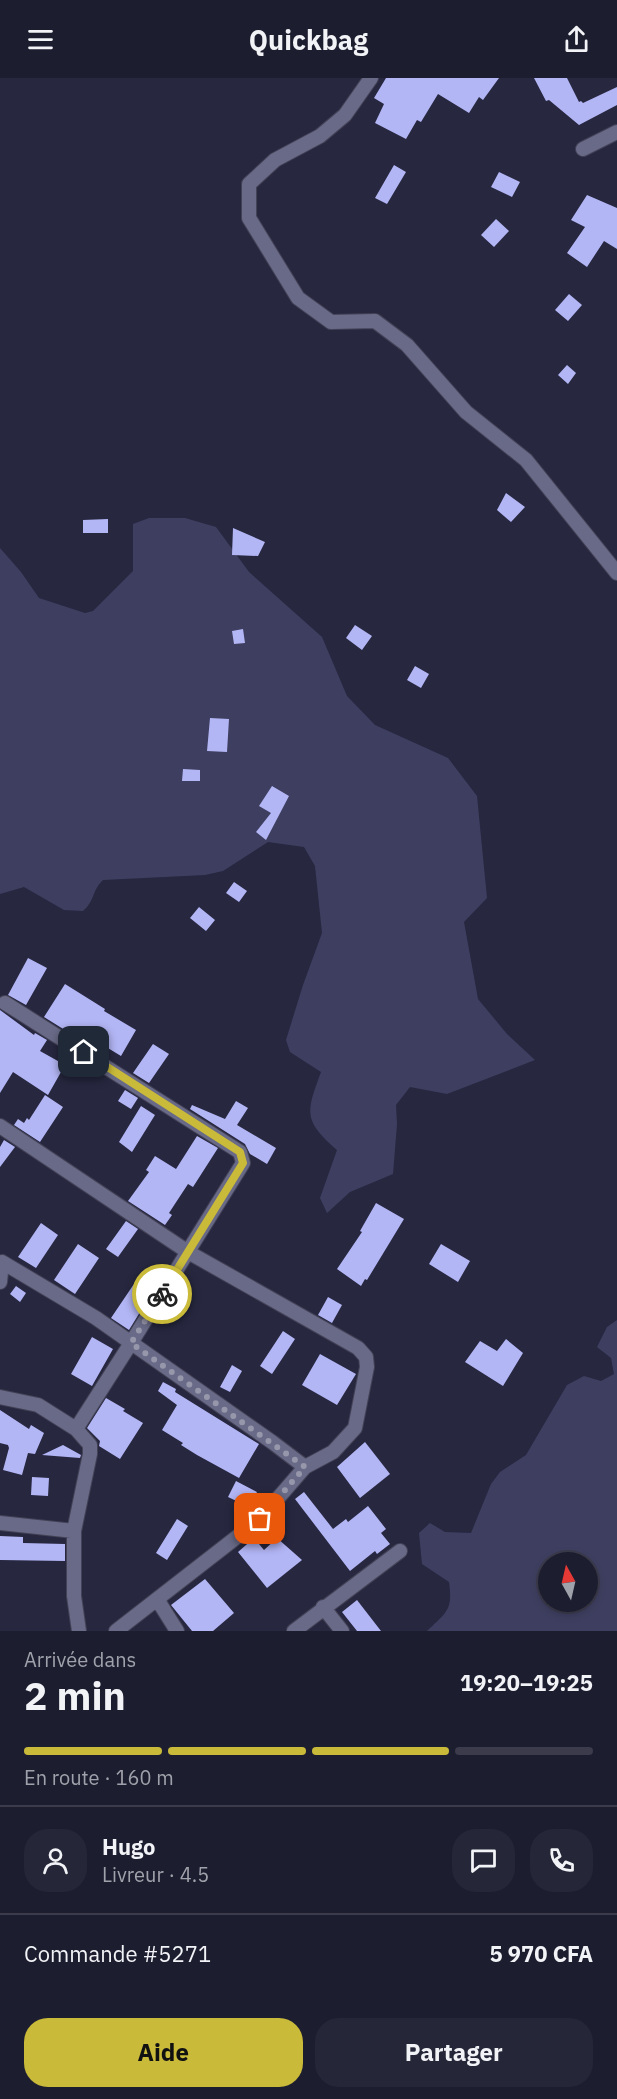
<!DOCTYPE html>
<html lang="fr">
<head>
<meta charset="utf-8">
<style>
	:root { --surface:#1d1d30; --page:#252638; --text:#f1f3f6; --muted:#a0a2ab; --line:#3b3b4c; --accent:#c9ba3a }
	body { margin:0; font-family:"IBM Plex Sans",sans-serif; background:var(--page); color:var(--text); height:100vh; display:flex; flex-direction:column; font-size:22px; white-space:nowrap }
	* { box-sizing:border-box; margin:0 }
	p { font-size:20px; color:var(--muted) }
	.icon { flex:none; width:33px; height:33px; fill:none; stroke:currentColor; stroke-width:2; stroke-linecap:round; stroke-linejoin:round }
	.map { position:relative; height:1553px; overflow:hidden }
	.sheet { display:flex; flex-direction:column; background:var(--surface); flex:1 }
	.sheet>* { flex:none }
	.needle { width:39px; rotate:352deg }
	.buttons { position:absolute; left:538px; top:1474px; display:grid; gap:12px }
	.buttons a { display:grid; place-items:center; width:60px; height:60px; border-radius:50%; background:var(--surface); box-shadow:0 3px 9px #0003,0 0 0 2px var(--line); font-size:30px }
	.pin { position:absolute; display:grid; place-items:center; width:51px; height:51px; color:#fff; margin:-26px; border-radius:12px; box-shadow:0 3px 9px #0006 }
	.courier { position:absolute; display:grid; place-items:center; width:60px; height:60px; margin:-30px; border:4px solid #c9ba3a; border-radius:50%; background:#fff; color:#222; box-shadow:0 2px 8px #0007 }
	.head em { font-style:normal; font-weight:700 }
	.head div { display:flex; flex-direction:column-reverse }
	.head { display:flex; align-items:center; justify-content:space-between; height:102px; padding:0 24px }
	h1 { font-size:39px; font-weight:700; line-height:45px }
	.bar { display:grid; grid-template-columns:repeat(4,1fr); gap:9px 6px; align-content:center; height:72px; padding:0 24px }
	.bar i { height:8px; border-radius:4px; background:var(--line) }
	.bar .on { background:var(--accent) }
	.bar p { grid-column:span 4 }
	.line { display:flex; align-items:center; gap:15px; padding:0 24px; border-top:2px solid var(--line) }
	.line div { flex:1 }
	.round { display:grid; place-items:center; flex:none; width:63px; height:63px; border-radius:24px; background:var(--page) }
	.action { display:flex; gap:12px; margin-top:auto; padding:12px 24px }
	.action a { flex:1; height:69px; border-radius:24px; background:var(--accent); color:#111; font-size:24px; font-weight:700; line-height:69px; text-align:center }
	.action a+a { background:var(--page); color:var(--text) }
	header { display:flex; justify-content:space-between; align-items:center; height:78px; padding:0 24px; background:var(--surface); font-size:27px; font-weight:700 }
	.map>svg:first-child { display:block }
	.green { fill:#3e3e60; fill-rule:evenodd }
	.building { fill:#b3b6f5 }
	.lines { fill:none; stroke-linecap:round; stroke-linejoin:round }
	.minor-casing { stroke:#434257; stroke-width:16 }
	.minor { stroke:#696a87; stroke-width:14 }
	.done { stroke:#9797ab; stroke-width:6; stroke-dasharray:0 10.8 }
	.route { stroke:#c9ba3a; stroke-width:8 }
</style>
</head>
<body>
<header><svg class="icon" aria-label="menu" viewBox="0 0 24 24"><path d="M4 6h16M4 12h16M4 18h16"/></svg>Quickbag<svg class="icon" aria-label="share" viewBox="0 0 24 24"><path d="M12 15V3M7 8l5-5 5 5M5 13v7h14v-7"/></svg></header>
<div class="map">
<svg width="617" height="1553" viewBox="0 0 617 1553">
	<rect width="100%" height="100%" fill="#272740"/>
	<!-- green -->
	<path class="green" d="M 149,440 L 185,440 L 216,449 L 249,494 L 322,559 L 347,618 L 375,647 L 448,680 L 477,718 L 487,820 L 464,844 L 478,921 L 507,956 L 535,982 L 447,1016 L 410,1009 L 396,1027 L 397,1046 L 393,1096 L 350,1114 L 327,1135 L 320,1120 L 337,1072 C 303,1042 306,1035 321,994 L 290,974 L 286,962 L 303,907 L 322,855 L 315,788 L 304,769 L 268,764 L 223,793 L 205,797 L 103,802 C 92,812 95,823 83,833 L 64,832 L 24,809 L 0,816 L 0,470 L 21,494 L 39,520 L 85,535 L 93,533 L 133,493 L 133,446 Z
		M 617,1242 L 617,1553 L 427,1553 C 447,1534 453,1532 449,1504 L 422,1486 L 419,1455 L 430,1445 L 445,1454 L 471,1455 L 491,1406 L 500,1394 L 526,1377 L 567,1307 L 584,1298 L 601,1303 L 614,1296 L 611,1280 L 597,1269 L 607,1249 ZM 549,1485 L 588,1485 L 588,1524 L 549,1524 Z"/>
	<!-- building -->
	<path class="building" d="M 386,0 L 499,0 L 483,22 L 479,19 L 469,35 L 438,16 L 421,44 L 417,42 L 406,61 L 375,45 L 384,26 L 374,20 Z
		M 534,0 L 567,0 L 579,24 L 581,23 L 583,25 L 617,9 L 617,27 L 579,47 L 549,22 L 546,23 Z
		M 394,87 L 406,94 L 387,126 L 375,120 Z
		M 499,94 L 520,104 L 512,119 L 491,109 Z
		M 587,117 L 617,130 L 617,171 L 604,163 L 587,189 L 567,175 L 585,149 L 571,142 Z
		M 496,141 L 509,153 L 494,169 L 481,157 Z
		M 569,216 L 582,227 L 568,243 L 555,232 Z
		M 567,287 L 576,295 L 568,306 L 558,297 Z
		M 506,415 L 525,429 L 511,444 L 497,432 Z
		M 108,441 L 108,455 L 83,455 L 83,442 Z
		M 233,450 L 265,464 L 258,478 L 232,477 Z
		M 355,547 L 372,558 L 362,572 L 346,560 Z
		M 243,551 L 245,565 L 234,566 L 232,553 Z
		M 415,588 L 429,596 L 421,610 L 407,602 Z
		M 210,640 L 229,641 L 227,674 L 207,673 Z
		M 183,691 L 200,692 L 200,703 L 182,703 Z
		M 272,708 L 289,718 L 266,762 L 256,754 L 271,735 L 259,728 Z
		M 234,804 L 247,813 L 239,824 L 226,815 Z
		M 199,829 L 215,842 L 206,853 L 190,840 Z
		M 28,880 L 47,890 L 26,927 L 8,917 Z
		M 65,906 L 105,931 L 104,933 L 136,952 L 121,978 L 88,958 L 84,964 L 44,939 Z
		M 0,932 L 34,957 L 35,955 L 47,962 L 40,973 L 65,987 L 48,1017 L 13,994 L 0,1015 Z
		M 153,966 L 169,976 L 149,1005 L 133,995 Z
		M 125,1012 L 138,1020 L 131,1031 L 118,1023 Z
		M 45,1017 L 63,1029 L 40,1064 L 14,1047 L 18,1041 L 24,1045 L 27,1040 L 29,1042 Z
		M 236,1023 L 248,1030 L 237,1047 L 276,1070 L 267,1086 L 250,1076 L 245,1066 L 190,1031 L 192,1027 L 225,1041 Z
		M 141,1028 L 155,1037 L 132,1074 L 119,1064 Z
		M 197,1058 L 218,1070 L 193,1109 L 188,1106 L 169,1135 L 172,1137 L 165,1147 L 128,1123 L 149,1094 L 146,1092 L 155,1078 L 176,1091 Z
		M 4,1062 L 15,1069 L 0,1089 L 0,1069 Z
		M 376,1125 L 404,1141 L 367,1202 L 365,1201 L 361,1208 L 337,1191 L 362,1154 L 360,1153 Z
		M 126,1143 L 138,1151 L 118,1179 L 106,1171 Z
		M 41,1145 L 58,1157 L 36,1190 L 18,1179 Z
		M 78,1166 L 99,1180 L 75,1216 L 54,1202 Z
		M 441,1166 L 470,1183 L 458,1204 L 429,1186 Z
		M 136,1203 L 153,1213 L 129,1252 L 111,1240 Z
		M 16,1208 L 26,1215 L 20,1224 L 10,1216 Z
		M 328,1219 L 342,1227 L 332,1245 L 318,1237 Z
		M 283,1253 L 295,1261 L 272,1296 L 260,1288 Z
		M 92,1259 L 113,1271 L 92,1308 L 71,1296 Z
		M 506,1261 L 523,1275 L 503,1308 L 465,1284 L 480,1263 L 497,1273 Z
		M 320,1276 L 356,1296 L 337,1327 L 302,1307 Z
		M 232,1287 L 242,1293 L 230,1314 L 220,1309 Z
		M 163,1304 L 176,1311 L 175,1314 L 259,1366 L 239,1400 L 197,1377 L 181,1367 L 183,1365 L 162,1352 L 177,1327 L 158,1313 Z
		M 106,1320 L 125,1331 L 123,1333 L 143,1345 L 120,1381 L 99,1368 L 100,1363 L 87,1350 Z
		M 0,1332 L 29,1351 L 31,1347 L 44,1355 L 35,1376 L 28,1375 L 22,1397 L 3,1392 L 9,1370 L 8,1367 L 0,1365 Z
		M 365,1364 L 390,1396 L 360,1420 L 337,1389 Z
		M 63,1367 L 81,1377 L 80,1380 L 42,1377 Z
		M 32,1399 L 49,1400 L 48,1418 L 31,1417 Z
		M 236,1403 L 257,1414 L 249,1429 L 228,1419 Z
		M 304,1414 L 333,1451 L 346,1441 L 348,1444 L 368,1428 L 386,1451 L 381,1455 L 390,1466 L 377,1476 L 375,1473 L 350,1493 L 295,1421 Z
		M 177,1441 L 188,1448 L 167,1482 L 156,1475 Z
		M 0,1458 L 23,1459 L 23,1465 L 65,1466 L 65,1483 L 0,1482 Z
		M 254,1460 L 264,1472 L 277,1460 L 302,1482 L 267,1510 L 238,1474 Z
		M 205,1501 L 234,1535 L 213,1553 L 192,1553 L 171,1527 Z
		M 357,1522 L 381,1553 L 357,1553 L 342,1534 Z"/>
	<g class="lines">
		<defs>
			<path id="minor" d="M 371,0 L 345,37 L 320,58 L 275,82 L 249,106 L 249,140 L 298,220 L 331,244 L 375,243 L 407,267 L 466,334 L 526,382 L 617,495
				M 583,71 L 617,54
				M 0,1048 L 188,1174 L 358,1270 L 366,1279 L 367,1289 L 355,1350 L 333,1374 L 305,1389
				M 0,1204 L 2,1184 L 96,1240 L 272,1364 L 305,1389 L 260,1441 L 116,1553
				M 0,1319 L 38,1327 L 76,1351 L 131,1265 L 243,1085 L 240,1074 L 5,925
				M 76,1351 L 90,1367 L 90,1376 L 74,1453 L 74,1518 L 79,1553
				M 0,1445 L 74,1453
				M 157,1521 L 177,1553
				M 323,1529 L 342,1553
				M 294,1553 L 400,1473"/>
		</defs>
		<!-- minor casing -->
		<use href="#minor" class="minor-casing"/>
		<!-- minor -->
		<use href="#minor" class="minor"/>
	</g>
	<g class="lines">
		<!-- done -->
		<path class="done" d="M 162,1216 L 131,1265 L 305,1389 L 260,1441"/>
		<!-- route -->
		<path class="route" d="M 84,974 L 240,1074 L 243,1085 L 162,1216"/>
	</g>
</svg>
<div class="buttons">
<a><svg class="needle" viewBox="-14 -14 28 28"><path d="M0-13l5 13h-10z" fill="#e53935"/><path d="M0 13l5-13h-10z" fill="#a0a2ab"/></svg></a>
</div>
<div class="pin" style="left:260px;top:1441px;background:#ea580c"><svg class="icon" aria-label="bag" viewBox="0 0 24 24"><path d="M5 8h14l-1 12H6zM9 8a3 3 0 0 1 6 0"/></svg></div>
<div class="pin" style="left:84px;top:974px;background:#1f2937"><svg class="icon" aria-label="home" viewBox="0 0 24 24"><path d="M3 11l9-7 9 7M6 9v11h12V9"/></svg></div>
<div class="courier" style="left:162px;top:1216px"><svg class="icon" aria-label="bike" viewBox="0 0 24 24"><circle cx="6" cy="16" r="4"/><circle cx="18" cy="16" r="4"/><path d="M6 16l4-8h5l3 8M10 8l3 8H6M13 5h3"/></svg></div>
</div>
<section class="sheet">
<div class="head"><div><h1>2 min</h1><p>Arrivée dans</p></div><em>19:20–19:25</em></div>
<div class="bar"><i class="on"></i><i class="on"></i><i class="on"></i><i></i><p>En route · 160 m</p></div>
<div class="line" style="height:108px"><a class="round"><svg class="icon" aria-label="person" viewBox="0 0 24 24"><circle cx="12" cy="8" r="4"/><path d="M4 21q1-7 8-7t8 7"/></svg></a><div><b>Hugo</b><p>Livreur · 4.5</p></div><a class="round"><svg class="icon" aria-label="chat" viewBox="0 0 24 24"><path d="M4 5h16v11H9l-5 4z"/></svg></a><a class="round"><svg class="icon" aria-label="phone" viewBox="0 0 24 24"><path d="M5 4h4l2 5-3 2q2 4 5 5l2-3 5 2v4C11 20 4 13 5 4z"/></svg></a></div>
<div class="line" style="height:78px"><div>Commande #5271</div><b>5 970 CFA</b></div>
<div class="action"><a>Aide</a><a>Partager</a></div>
</section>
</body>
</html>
